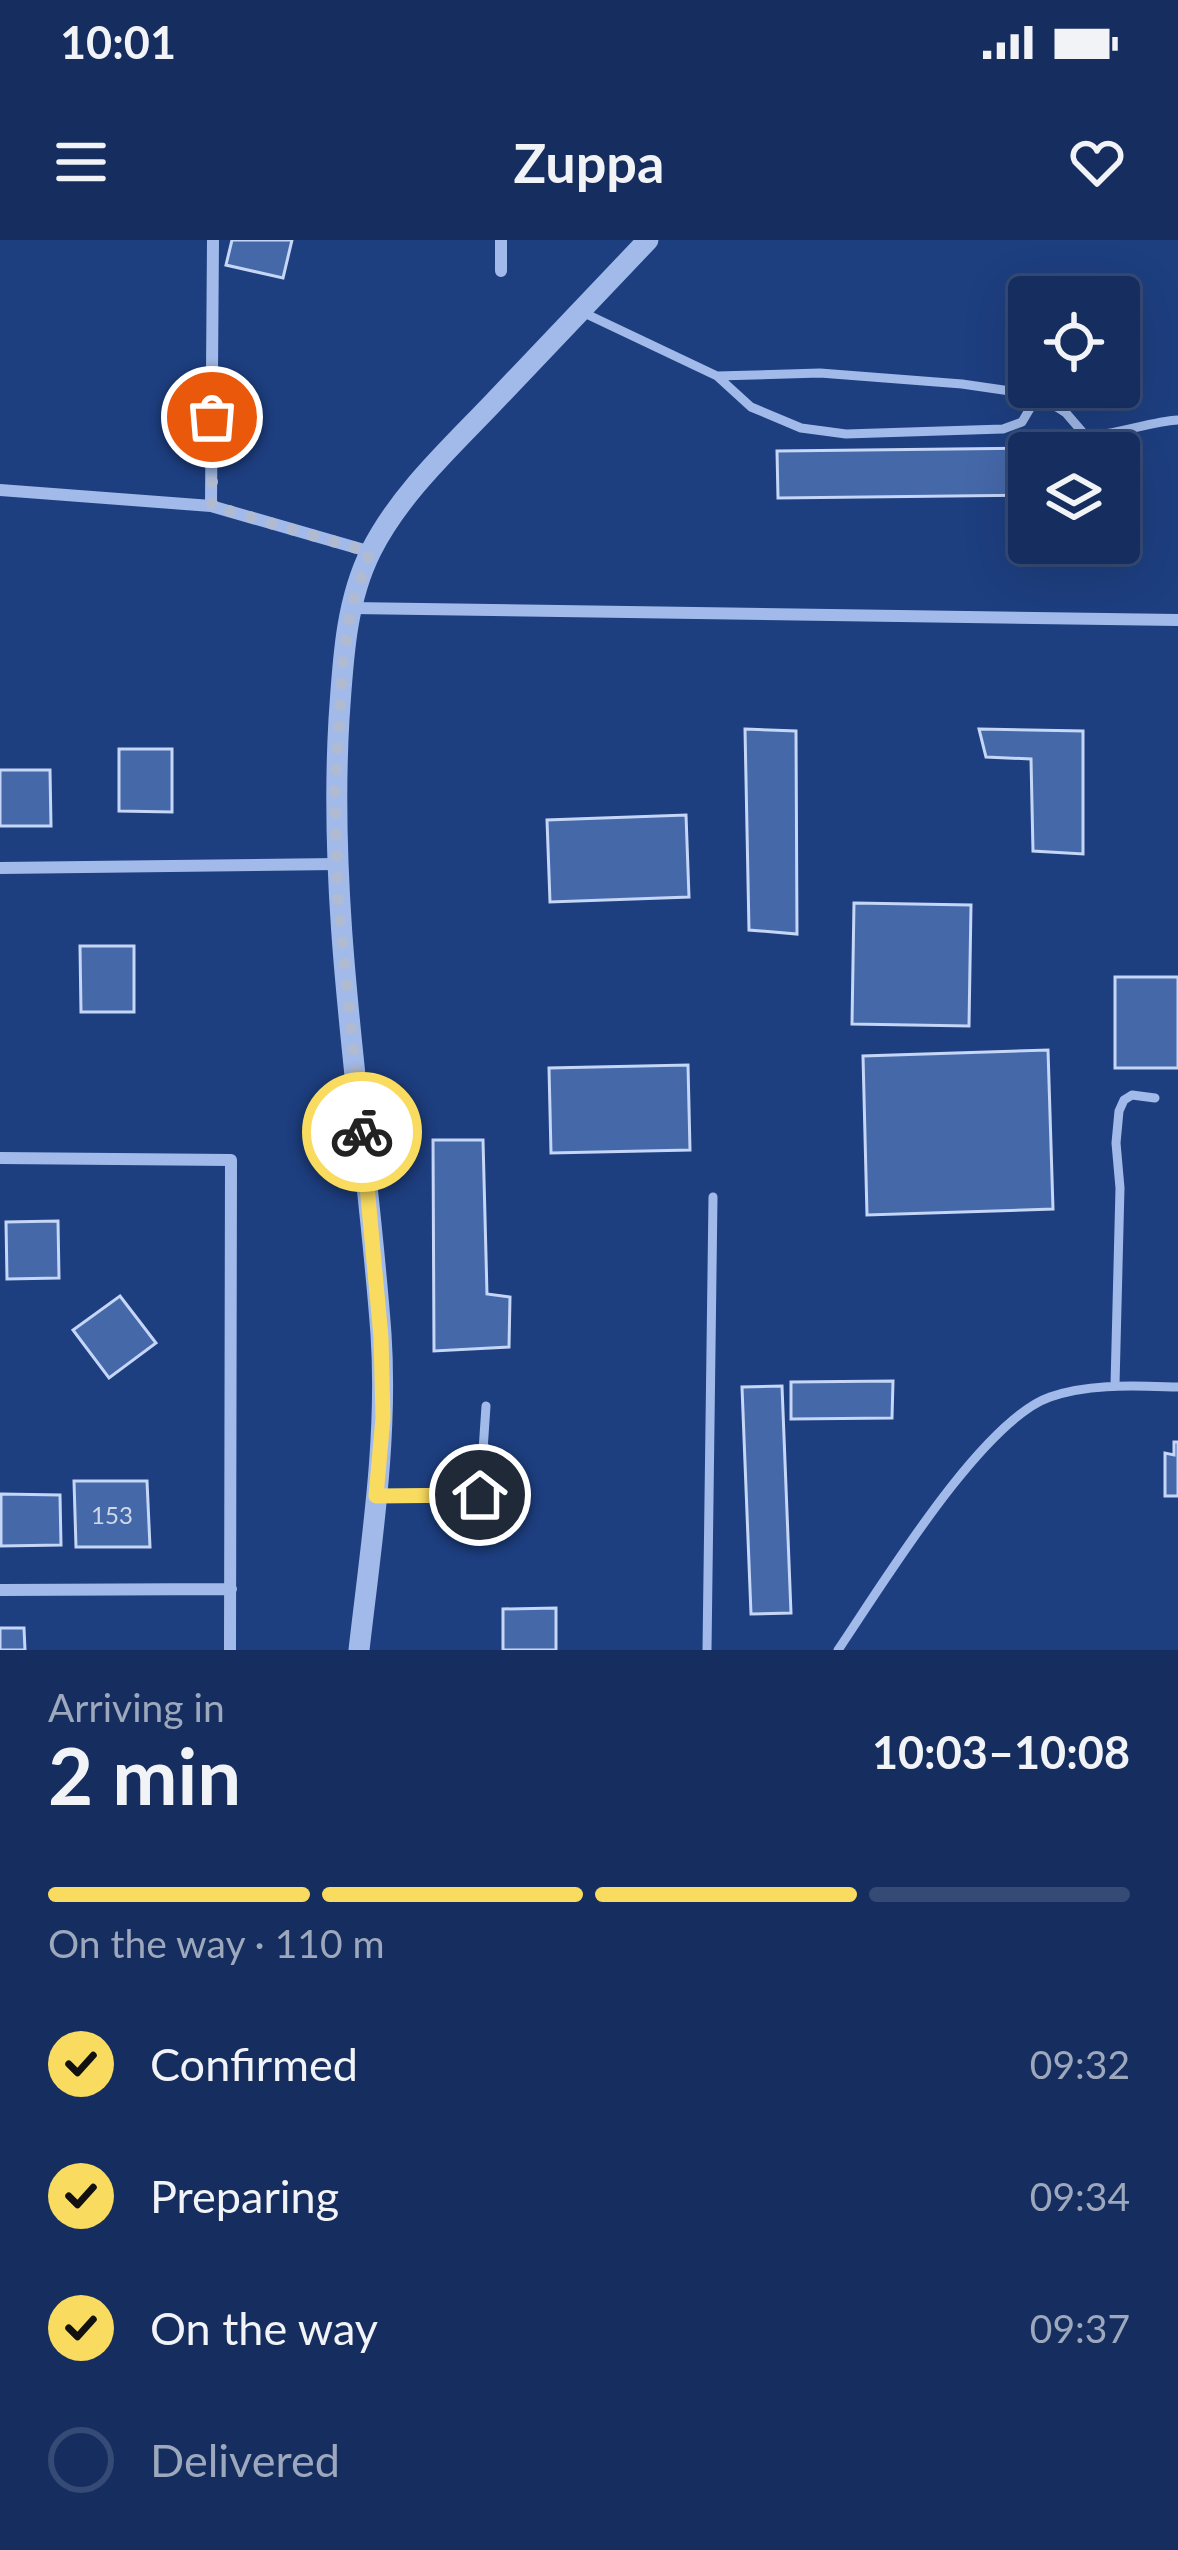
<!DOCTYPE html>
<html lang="en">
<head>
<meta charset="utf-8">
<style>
	:root { --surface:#162e5f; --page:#1f3665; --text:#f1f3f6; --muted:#9ea8bd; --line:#354a74; --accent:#f8db5f }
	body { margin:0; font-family:Lato,sans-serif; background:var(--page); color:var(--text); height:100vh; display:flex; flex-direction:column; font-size:45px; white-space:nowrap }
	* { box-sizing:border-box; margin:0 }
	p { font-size:39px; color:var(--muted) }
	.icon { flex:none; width:66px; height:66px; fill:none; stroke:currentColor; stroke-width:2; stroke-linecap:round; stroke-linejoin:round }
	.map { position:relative; height:1410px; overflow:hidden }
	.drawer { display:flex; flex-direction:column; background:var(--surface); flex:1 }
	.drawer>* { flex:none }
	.controls { position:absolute; left:1008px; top:36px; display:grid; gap:24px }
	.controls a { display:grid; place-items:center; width:132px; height:132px; border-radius:12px; background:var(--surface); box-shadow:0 12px 48px #0002,0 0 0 3px var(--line); font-size:60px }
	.pin { position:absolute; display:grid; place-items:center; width:102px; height:102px; color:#fff; margin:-51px; border:6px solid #fff; border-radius:50%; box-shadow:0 3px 12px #0007 }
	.courier { position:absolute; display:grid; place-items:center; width:120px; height:120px; margin:-60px; border:9px solid #f8db5f; border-radius:50%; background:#fff; color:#222; box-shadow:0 3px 15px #0007 }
	.summary em { font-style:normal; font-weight:700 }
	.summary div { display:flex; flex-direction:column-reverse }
	.summary { display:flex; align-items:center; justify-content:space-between; height:204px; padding:0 48px }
	h1 { font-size:78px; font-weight:700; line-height:90px }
	.bar { display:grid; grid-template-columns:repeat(4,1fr); gap:18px 12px; align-content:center; height:144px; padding:0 48px }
	.bar i { height:15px; border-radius:9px; background:var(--line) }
	.bar .selected { background:var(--accent) }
	.bar p { grid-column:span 4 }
	ol { padding:0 48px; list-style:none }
	li { display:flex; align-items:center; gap:36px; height:132px }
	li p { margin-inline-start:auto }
	li .icon { padding:12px; border-radius:50%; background:var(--accent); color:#111; stroke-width:4 }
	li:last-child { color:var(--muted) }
	li i { width:66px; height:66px; border:6px solid var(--line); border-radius:50% }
	.status { display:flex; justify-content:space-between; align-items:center; height:84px; padding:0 60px; background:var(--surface); direction:ltr }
	.status svg { height:33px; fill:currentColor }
	header { display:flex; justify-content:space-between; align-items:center; height:156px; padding:0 48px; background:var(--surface); font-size:54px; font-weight:700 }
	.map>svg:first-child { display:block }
	.building { fill:#4568a9; stroke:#c5d6f7; stroke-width:3 }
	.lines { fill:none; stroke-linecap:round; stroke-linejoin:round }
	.service { stroke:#a1bae9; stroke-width:9 }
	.minor { stroke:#a1bae9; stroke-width:12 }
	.tertiary { stroke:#a1bae9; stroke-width:21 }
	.done { stroke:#b0bbd2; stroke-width:12; stroke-dasharray:0 21.6 }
	.route { stroke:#f8db5f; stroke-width:15 }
	.labels { text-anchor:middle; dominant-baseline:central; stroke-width:12; stroke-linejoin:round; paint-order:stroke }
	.number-label { font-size:24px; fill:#d0d9ea }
</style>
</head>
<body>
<div class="status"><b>10:01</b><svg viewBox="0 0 49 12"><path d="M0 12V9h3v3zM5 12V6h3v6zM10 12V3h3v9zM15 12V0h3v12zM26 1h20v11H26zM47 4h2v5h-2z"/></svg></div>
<header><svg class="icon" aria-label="menu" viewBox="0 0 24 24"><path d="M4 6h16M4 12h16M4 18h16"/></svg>Zuppa<svg class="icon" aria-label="heart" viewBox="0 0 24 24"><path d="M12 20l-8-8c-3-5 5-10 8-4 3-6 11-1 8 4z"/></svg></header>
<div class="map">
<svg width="1178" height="1410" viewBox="0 0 1178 1410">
	<rect width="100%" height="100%" fill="#1d3e7f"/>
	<!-- building -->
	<path class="building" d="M 232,0 L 292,0 L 283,38 L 226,25 Z
		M 1032,208 L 1032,213 L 1029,213 L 1029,255 L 778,258 L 777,211 Z
		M 745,489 L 796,491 L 797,694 L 749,690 Z
		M 979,489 L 1083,491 L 1083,614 L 1033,611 L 1031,519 L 986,517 Z
		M 119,509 L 172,509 L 172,572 L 119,571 Z
		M 0,530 L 50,530 L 51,586 L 0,586 Z
		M 686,575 L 689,657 L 550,662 L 547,580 Z
		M 854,663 L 971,665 L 969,786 L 852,784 Z
		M 80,706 L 134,706 L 134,772 L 81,772 Z
		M 1115,737 L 1178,737 L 1178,828 L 1115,828 Z
		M 1048,810 L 1053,969 L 867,975 L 863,816 Z
		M 688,825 L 690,910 L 551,913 L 549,828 Z
		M 433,900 L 483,900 L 487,1054 L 510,1057 L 509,1107 L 434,1111 Z
		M 58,981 L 59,1038 L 7,1039 L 6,982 Z
		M 120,1056 L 156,1103 L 109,1138 L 73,1090 Z
		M 893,1141 L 892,1178 L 791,1179 L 791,1142 Z
		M 782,1146 L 791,1373 L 751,1374 L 742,1147 Z
		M 1174,1202 L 1178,1202 L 1178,1256 L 1165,1256 L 1165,1213 L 1174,1215 Z
		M 74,1241 L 147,1241 L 150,1307 L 76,1307 Z
		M 1,1254 L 60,1255 L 61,1305 L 1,1306 Z
		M 556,1368 L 556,1410 L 503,1410 L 503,1369 Z
		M 0,1388 L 24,1388 L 25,1410 L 0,1410 Z"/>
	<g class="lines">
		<!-- service -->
		<path class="service" d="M 580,71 L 717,136 L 820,133 L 962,144 L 1038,155 L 1066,173 L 1085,195 C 1117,196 1146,182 1178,180
			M 717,136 L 751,167 L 801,188 L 846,194 L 1003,189 L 1022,182 L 1038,155
			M 1115,1145 L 1120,948 L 1116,903 L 1119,871 L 1124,860 L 1132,855 L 1155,858
			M 376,1256 L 480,1255 L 486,1166
			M 707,1410 L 713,957
			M 838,1410 C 881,1347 981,1181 1050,1157 C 1090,1143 1136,1146 1178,1147"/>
		<!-- minor -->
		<path class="minor" d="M 501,31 L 501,0
			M 0,250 L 211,266 L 371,312
			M 211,266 L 213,0
			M 351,368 L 1178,380
			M 0,628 L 337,624
			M 0,918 L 231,920 L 230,1410
			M 0,1350 L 231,1349"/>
		<!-- tertiary -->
		<path class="tertiary" d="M 359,1410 C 371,1305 388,1199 381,1094 C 366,889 327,684 339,479 C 343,423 345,363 371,311 C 399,255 449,209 492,164 C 544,110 596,55 648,0"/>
	</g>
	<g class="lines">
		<!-- done -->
		<path class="done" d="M 212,177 L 212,266 L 370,312 L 351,368 L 343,422 L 335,550 L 338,659 L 362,892"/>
		<!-- route -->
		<path class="route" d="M 362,892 L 381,1097 L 383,1178 L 376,1256 L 480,1255"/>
	</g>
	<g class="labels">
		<!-- number labels -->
		<g class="number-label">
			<text x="112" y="1274">153</text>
		</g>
	</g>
</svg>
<div class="controls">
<a><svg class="icon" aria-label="locate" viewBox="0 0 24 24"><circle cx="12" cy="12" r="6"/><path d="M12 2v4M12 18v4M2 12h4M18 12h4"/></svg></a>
<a><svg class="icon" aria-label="layers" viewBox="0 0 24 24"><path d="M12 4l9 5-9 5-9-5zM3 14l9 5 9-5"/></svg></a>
</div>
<div class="pin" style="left:212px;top:177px;background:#ea580c"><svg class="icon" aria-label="bag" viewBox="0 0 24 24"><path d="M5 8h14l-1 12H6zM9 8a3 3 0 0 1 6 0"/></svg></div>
<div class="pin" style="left:480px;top:1255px;background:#1f2937"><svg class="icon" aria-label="home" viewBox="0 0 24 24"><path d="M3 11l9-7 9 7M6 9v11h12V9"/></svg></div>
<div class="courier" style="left:362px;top:892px"><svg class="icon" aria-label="bike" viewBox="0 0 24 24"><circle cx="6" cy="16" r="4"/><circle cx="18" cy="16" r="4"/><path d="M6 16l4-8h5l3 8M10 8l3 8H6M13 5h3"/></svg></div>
</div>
<section class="drawer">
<div class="summary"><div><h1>2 min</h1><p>Arriving in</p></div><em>10:03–10:08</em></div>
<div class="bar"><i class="selected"></i><i class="selected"></i><i class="selected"></i><i></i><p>On the way · 110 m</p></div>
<ol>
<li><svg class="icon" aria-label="check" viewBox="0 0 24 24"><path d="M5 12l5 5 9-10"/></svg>Confirmed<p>09:32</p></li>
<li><svg class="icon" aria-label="check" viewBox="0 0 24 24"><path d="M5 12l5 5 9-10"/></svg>Preparing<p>09:34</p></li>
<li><svg class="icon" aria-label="check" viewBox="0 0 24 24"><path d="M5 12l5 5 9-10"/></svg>On the way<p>09:37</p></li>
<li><i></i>Delivered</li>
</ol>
</section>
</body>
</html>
